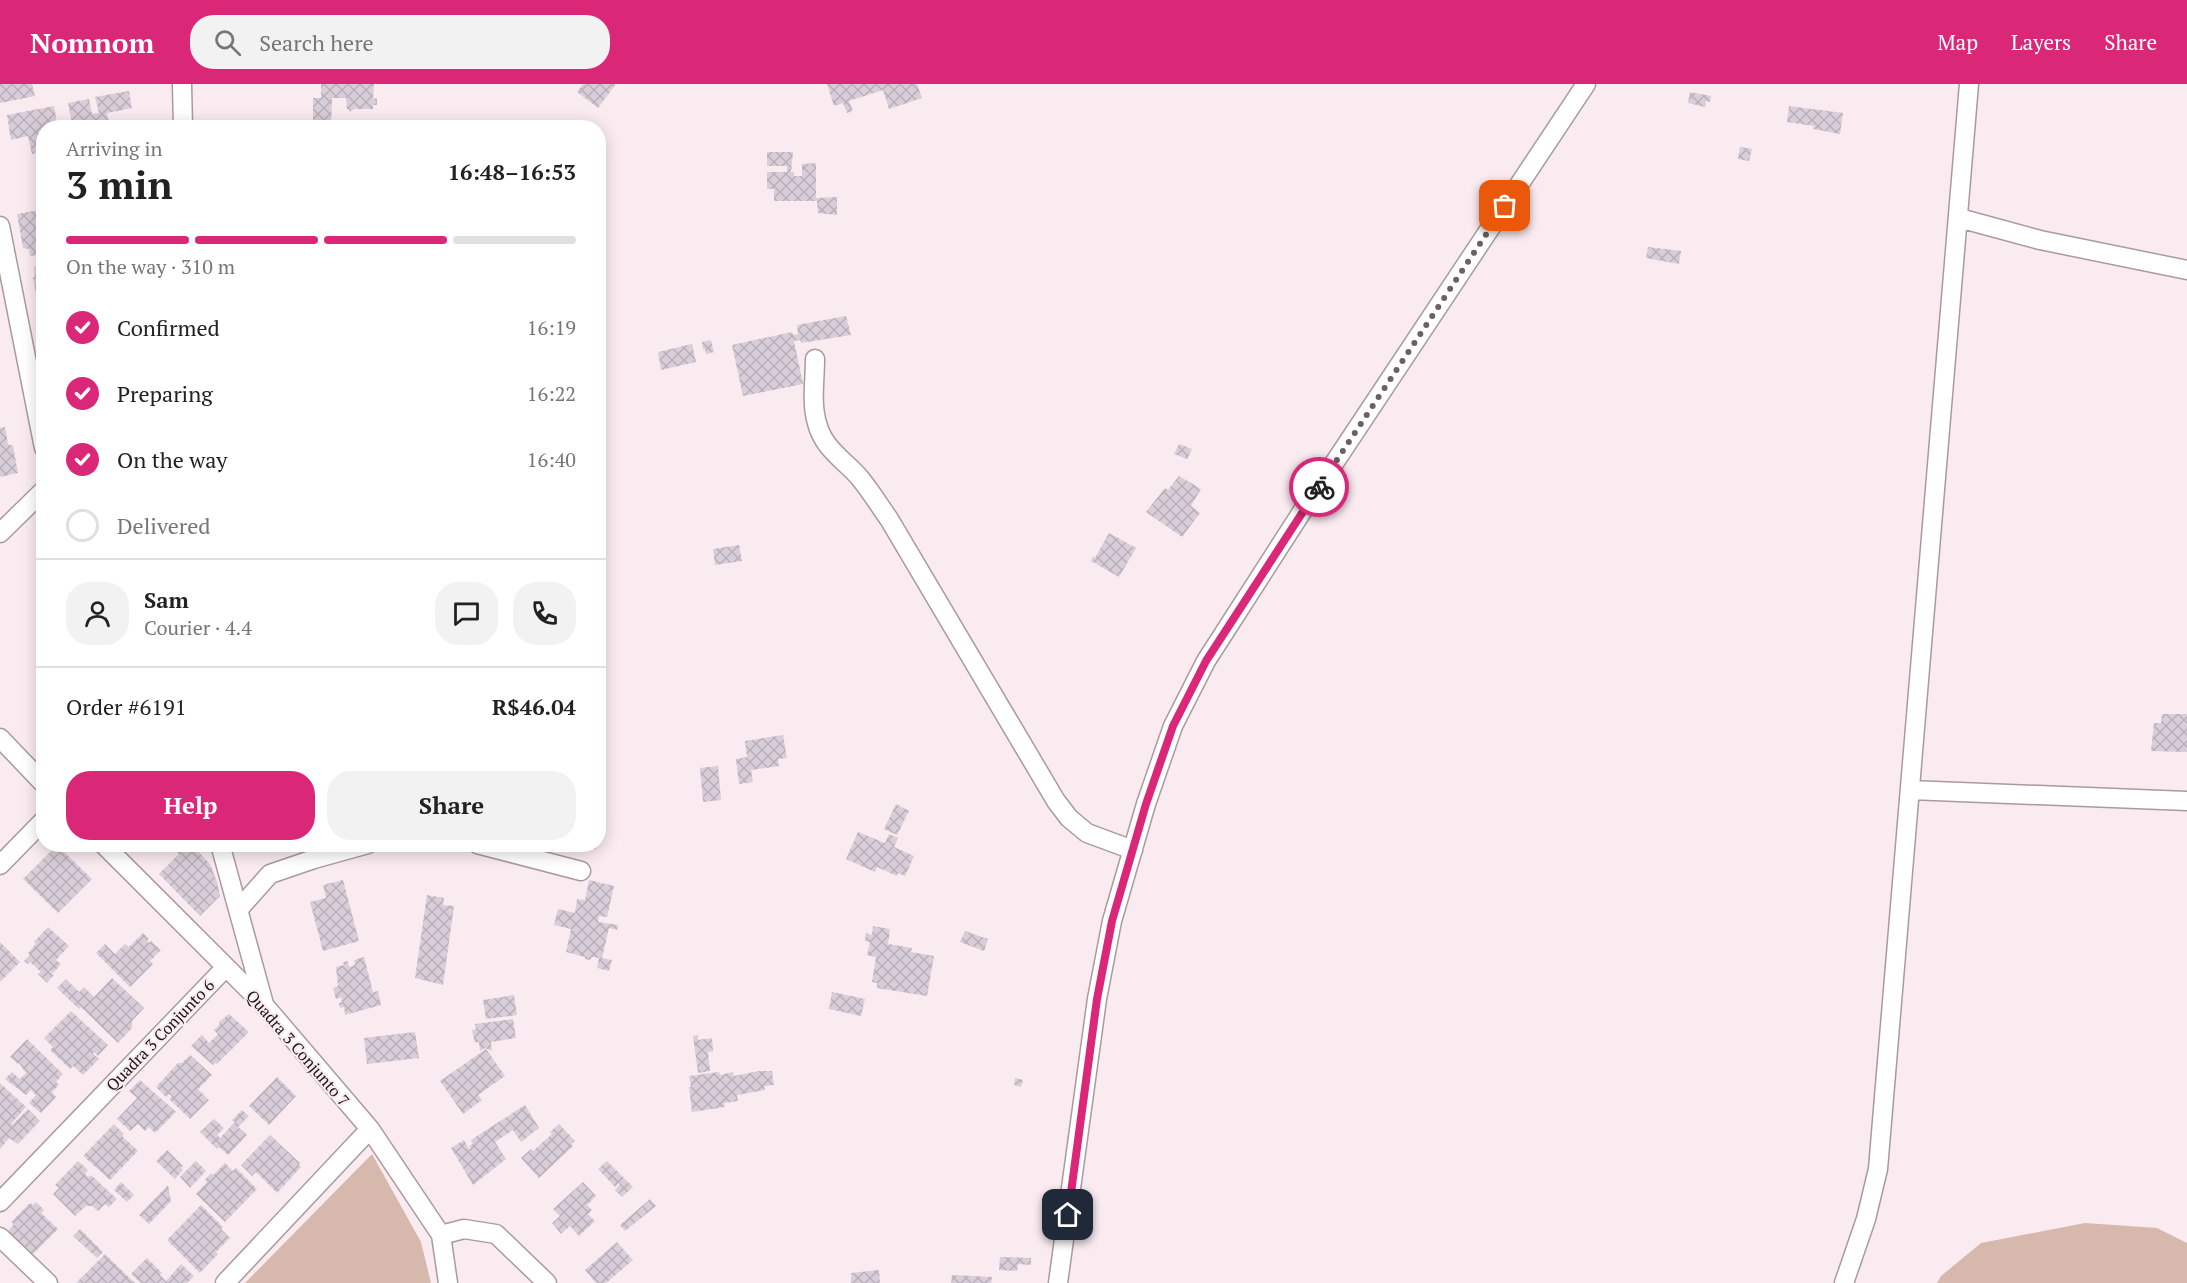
<!DOCTYPE html>
<html lang="en">
<head>
<meta charset="utf-8">
<style>
	:root { --surface:#fff; --page:#f2f2f2; --text:#222; --muted:#767676; --line:#e0e0e0; --accent:#db2777 }
	body { margin:0; font-family:"PT Serif",serif; background:var(--page); color:var(--text); height:100vh; display:flex; flex-direction:column; font-size:22px; white-space:nowrap }
	* { box-sizing:border-box; margin:0 }
	p { font-size:20px; color:var(--muted) }
	.icon { flex:none; width:33px; height:33px; fill:none; stroke:currentColor; stroke-width:2; stroke-linecap:round; stroke-linejoin:round }
	.map { position:relative; flex:1; overflow:hidden }
	.drawer { position:absolute; left:36px; top:36px; width:570px; height:732px; display:flex; flex-direction:column; background:var(--surface); border-radius:24px; box-shadow:0 3px 15px #0003 }
	.drawer>* { flex:none }
	.pin { position:absolute; display:grid; place-items:center; width:51px; height:51px; color:#fff; margin:-26px; border-radius:12px; box-shadow:0 3px 9px #0006 }
	.courier { position:absolute; display:grid; place-items:center; width:60px; height:60px; margin:-30px; border:4px solid #db2777; border-radius:50%; background:#fff; color:#222; box-shadow:0 2px 8px #0007 }
	.summary em { font-style:normal; font-weight:700 }
	.summary div { display:flex; flex-direction:column-reverse }
	.summary { display:flex; align-items:center; justify-content:space-between; height:102px; padding:0 30px }
	h1 { font-size:39px; font-weight:700; line-height:45px }
	.bar { display:grid; grid-template-columns:repeat(4,1fr); gap:9px 6px; align-content:center; height:72px; padding:0 30px }
	.bar i { height:8px; border-radius:4px; background:var(--line) }
	.bar .active { background:var(--accent) }
	.bar p { grid-column:span 4 }
	.line { display:flex; align-items:center; gap:15px; padding:0 30px; border-top:2px solid var(--line) }
	.line div { flex:1 }
	.round { display:grid; place-items:center; flex:none; width:63px; height:63px; border-radius:24px; background:var(--page) }
	ol { padding:0 30px; list-style:none }
	li { display:flex; align-items:center; gap:18px; height:66px }
	li p { margin-inline-start:auto }
	li .icon { padding:6px; border-radius:50%; background:var(--accent); color:#fff; stroke-width:4 }
	li:last-child { color:var(--muted) }
	li i { width:33px; height:33px; border:3px solid var(--line); border-radius:50% }
	.primary-button { display:flex; gap:12px; margin-top:auto; padding:12px 30px }
	.primary-button a { flex:1; height:69px; border-radius:24px; background:var(--accent); color:#fff; font-size:24px; font-weight:700; line-height:69px; text-align:center }
	.primary-button a+a { background:var(--page); color:var(--text) }
	header { display:flex; align-items:center; gap:36px; box-sizing:border-box; height:84px; padding:0 30px; background:var(--accent); color:#fff }
	header strong { font-size:28px }
	nav { display:flex; gap:33px; margin-inline-start:auto; font-size:21px }
	.search { width:420px; height:54px; background:var(--page); display:flex; align-items:center; gap:15px; box-sizing:border-box; padding:0 21px; border-radius:24px; color:var(--muted); font-size:22px }
	.map>svg:first-child { display:block }
	.green { fill:#d7b8ad }
	.building { fill:url(#building-cross-hatch) }
	.lines { fill:none; stroke-linecap:round; stroke-linejoin:round }
	.minor-casing { stroke:#a99aa0; stroke-width:21 }
	.minor { stroke:#fff; stroke-width:18 }
	.done { stroke:#696164; stroke-width:6; stroke-dasharray:0 10.8 }
	.route { stroke:#db2777; stroke-width:8 }
	.labels { text-anchor:middle; dominant-baseline:central; stroke-width:4.5; stroke-linejoin:round; paint-order:stroke }
	.street-label { font-size:16px; fill:#1b1618; stroke:#faebf1 }
</style>
</head>
<body>
<header>
<strong>Nomnom</strong>
<div class="search"><svg class="icon" aria-label="search" viewBox="0 0 24 24"><circle cx="10" cy="10" r="6"/><path d="M15 15l6 6"/></svg>Search here</div>
<nav><a>Map</a><a>Layers</a><a>Share</a></nav>
</header>
<div class="map">
<svg width="2187" height="1199" viewBox="0 0 2187 1199">
	<defs>
		<pattern id="building-cross-hatch" width="8" height="8" patternUnits="userSpaceOnUse" patternTransform="scale(1.5)"><rect width="8" height="8" fill="#d8cdd8"/><path d="M0 0l8 8M0 8l8-8" fill="none" stroke="#b9afb9"/></pattern>
	</defs>
	<rect width="100%" height="100%" fill="#faebf1"/>
	<!-- green -->
	<path class="green" d="M 372,1070 L 421,1158 L 431,1199 L 245,1199 Z
		M 2085,1139 L 2157,1144 L 2187,1159 L 2187,1199 L 1937,1199 L 1941,1192 L 1981,1159 Z"/>
	<!-- building -->
	<path class="building" d="M 0,0 L 32,0 L 35,12 L 0,19 Z
		M 321,0 L 374,0 L 373,15 L 377,14 L 377,21 L 373,21 L 373,25 L 354,25 L 349,28 L 349,25 L 347,25 L 346,14 L 332,14 L 331,42 L 313,43 L 313,14 L 321,14 Z
		M 583,0 L 616,0 L 598,24 L 577,8 Z
		M 827,0 L 917,0 L 922,14 L 889,25 L 883,6 L 849,17 L 853,27 L 847,29 L 843,19 L 834,22 Z
		M 129,7 L 132,24 L 107,29 L 110,44 L 73,44 L 68,19 L 89,15 L 92,30 L 99,29 L 95,13 Z
		M 1690,8 L 1711,12 L 1710,18 L 1706,17 L 1705,23 L 1688,19 Z
		M 54,22 L 58,44 L 44,44 L 44,68 L 32,70 L 28,52 L 11,56 L 7,31 Z
		M 1789,22 L 1843,29 L 1840,50 L 1813,45 L 1814,42 L 1787,38 Z
		M 1740,63 L 1752,65 L 1749,77 L 1738,75 Z
		M 767,68 L 793,68 L 791,88 L 794,88 L 794,92 L 802,92 L 802,80 L 816,79 L 816,114 L 837,113 L 837,131 L 818,129 L 817,117 L 774,117 L 774,105 L 767,105 L 767,88 L 787,88 L 787,82 L 767,82 Z
		M 44,125 L 44,170 L 30,172 L 29,165 L 23,164 L 17,130 Z
		M 1648,163 L 1681,167 L 1679,180 L 1646,174 Z
		M 44,181 L 44,226 L 39,227 L 33,193 L 35,193 L 34,183 Z
		M 846,232 L 851,251 L 801,259 L 800,256 L 794,257 L 803,300 L 743,312 L 732,261 L 792,248 L 793,251 L 798,250 L 797,241 Z
		M 711,256 L 714,268 L 706,270 L 705,265 L 703,266 L 702,258 Z
		M 692,260 L 696,278 L 661,286 L 658,268 Z
		M 5,343 L 8,360 L 13,362 L 18,389 L 0,393 L 0,344 Z
		M 1179,360 L 1192,365 L 1187,375 L 1174,370 Z
		M 1179,392 L 1201,405 L 1191,422 L 1200,429 L 1182,453 L 1146,428 L 1165,404 L 1168,406 Z
		M 1109,449 L 1136,464 L 1119,493 L 1091,477 L 1093,472 L 1095,474 Z
		M 739,461 L 742,477 L 715,481 L 713,465 Z
		M 2162,630 L 2187,630 L 2187,668 L 2151,667 L 2154,639 L 2161,639 Z
		M 783,651 L 787,674 L 778,675 L 779,682 L 751,686 L 753,698 L 739,700 L 736,675 L 747,673 L 745,657 Z
		M 718,682 L 721,716 L 703,718 L 700,684 Z
		M 896,720 L 909,727 L 897,751 L 884,745 Z
		M 858,748 L 885,759 L 889,750 L 898,754 L 894,763 L 914,772 L 905,792 L 898,789 L 897,792 L 877,783 L 875,788 L 846,775 Z
		M 173,760 L 191,760 L 210,780 L 217,798 L 220,812 L 200,832 L 159,790 L 179,770 L 171,762 Z
		M 563,760 L 597,760 L 596,765 L 583,763 L 583,765 Z
		M 57,761 L 92,795 L 58,829 L 23,795 Z
		M 343,796 L 359,857 L 323,867 L 310,818 L 326,814 L 323,801 Z
		M 589,796 L 614,802 L 607,833 L 599,832 L 598,838 L 618,841 L 617,846 L 609,844 L 602,874 L 612,876 L 609,887 L 597,884 L 599,874 L 592,873 L 590,876 L 585,875 L 585,873 L 566,868 L 571,845 L 554,841 L 558,825 L 575,829 L 577,815 L 585,816 Z
		M 427,811 L 444,814 L 443,821 L 454,822 L 443,901 L 415,894 Z
		M 873,842 L 890,845 L 888,860 L 912,864 L 911,868 L 934,872 L 927,912 L 877,904 L 877,899 L 872,898 L 876,873 L 867,871 L 870,858 L 865,857 L 866,849 L 872,851 Z
		M 48,843 L 69,862 L 56,876 L 61,880 L 53,889 L 47,885 L 54,891 L 47,899 L 38,890 L 41,888 L 30,878 L 28,880 L 24,877 L 30,871 L 28,869 L 36,860 L 34,858 Z
		M 965,847 L 988,855 L 984,867 L 960,858 Z
		M 143,849 L 149,855 L 147,857 L 149,859 L 151,857 L 161,866 L 150,877 L 153,880 L 130,903 L 96,869 L 105,860 L 115,870 L 125,860 L 129,863 Z
		M 0,858 L 20,878 L 0,898 Z
		M 364,873 L 373,908 L 378,907 L 381,921 L 345,931 L 344,923 L 340,924 L 339,919 L 342,918 L 341,913 L 336,915 L 333,904 L 338,902 L 336,883 L 344,881 L 343,878 L 348,877 L 349,883 L 355,881 L 354,876 Z
		M 112,894 L 144,924 L 132,937 L 132,944 L 118,959 L 81,923 L 79,925 L 57,904 L 66,895 L 79,908 L 84,903 L 94,913 Z
		M 832,908 L 865,915 L 861,932 L 829,925 Z
		M 514,911 L 517,931 L 486,935 L 483,916 Z
		M 71,927 L 108,961 L 98,972 L 94,968 L 93,970 L 99,975 L 83,991 L 73,982 L 70,985 L 50,966 L 53,963 L 44,954 Z
		M 229,930 L 249,948 L 217,980 L 215,979 L 213,981 L 191,962 L 202,951 L 209,959 L 218,950 L 214,946 L 220,940 L 219,938 Z
		M 513,935 L 516,954 L 491,958 L 492,967 L 485,964 L 480,967 L 479,958 L 475,959 L 472,946 L 476,945 L 475,940 Z
		M 415,948 L 419,974 L 367,980 L 364,954 Z
		M 698,951 L 698,956 L 712,954 L 713,967 L 708,968 L 710,987 L 698,989 L 693,952 Z
		M 27,955 L 63,990 L 56,998 L 59,1001 L 52,1008 L 56,1013 L 41,1029 L 29,1019 L 36,1011 L 31,1006 L 26,1011 L 5,995 L 12,988 L 20,995 L 26,989 L 19,979 L 18,980 L 10,973 Z
		M 486,965 L 505,992 L 478,1011 L 482,1016 L 463,1030 L 440,997 Z
		M 190,971 L 212,991 L 198,1005 L 209,1016 L 190,1035 L 169,1015 L 172,1012 L 169,1010 L 166,1013 L 156,1003 L 178,979 L 182,979 Z
		M 759,987 L 772,987 L 774,1001 L 764,1002 L 765,1006 L 737,1011 L 738,1017 L 724,1019 L 725,1023 L 692,1028 L 689,1003 L 691,1003 L 689,992 L 719,988 L 720,991 L 733,988 L 734,992 Z
		M 277,993 L 296,1012 L 269,1041 L 249,1022 Z
		M 1015,994 L 1023,996 L 1021,1003 L 1014,1001 Z
		M 140,996 L 176,1028 L 155,1049 L 149,1043 L 145,1047 L 138,1040 L 130,1047 L 117,1035 L 137,1014 L 129,1007 Z
		M 0,999 L 26,1023 L 11,1040 L 12,1041 L 28,1025 L 40,1037 L 18,1060 L 9,1054 L 0,1065 Z
		M 525,1021 L 539,1044 L 521,1058 L 513,1046 L 495,1058 L 506,1075 L 473,1101 L 451,1064 L 464,1056 L 469,1065 L 471,1064 L 469,1062 L 473,1060 L 471,1056 Z
		M 242,1026 L 249,1032 L 238,1043 L 247,1051 L 228,1071 L 219,1063 L 217,1065 L 200,1048 L 214,1035 L 224,1044 L 217,1051 L 220,1054 L 235,1038 L 232,1036 Z
		M 114,1040 L 124,1050 L 122,1052 L 138,1067 L 110,1096 L 83,1072 Z
		M 559,1040 L 575,1057 L 571,1060 L 573,1062 L 539,1094 L 521,1074 L 531,1065 L 533,1067 L 552,1050 L 550,1048 Z
		M 270,1051 L 300,1079 L 299,1081 L 301,1083 L 277,1109 L 256,1088 L 252,1092 L 241,1081 Z
		M 167,1066 L 183,1082 L 181,1084 L 183,1086 L 175,1095 L 156,1077 Z
		M 78,1077 L 88,1086 L 85,1090 L 88,1093 L 91,1091 L 117,1115 L 109,1123 L 105,1120 L 98,1127 L 92,1122 L 86,1122 L 75,1132 L 53,1110 L 59,1104 L 55,1101 Z
		M 196,1077 L 206,1087 L 190,1104 L 180,1093 Z
		M 607,1077 L 633,1103 L 622,1113 L 615,1106 L 620,1100 L 619,1099 L 615,1103 L 598,1085 Z
		M 225,1079 L 233,1087 L 236,1084 L 257,1105 L 225,1138 L 196,1110 L 207,1098 L 205,1096 L 211,1089 L 213,1091 Z
		M 121,1098 L 134,1111 L 127,1118 L 114,1106 Z
		M 583,1098 L 596,1112 L 587,1121 L 592,1126 L 588,1130 L 595,1137 L 579,1152 L 570,1142 L 561,1150 L 552,1139 L 560,1132 L 553,1125 Z
		M 168,1101 L 171,1117 L 149,1140 L 139,1131 Z
		M 650,1115 L 656,1122 L 625,1147 L 620,1141 Z
		M 36,1118 L 44,1126 L 41,1129 L 58,1145 L 32,1171 L 8,1147 L 14,1140 L 11,1138 L 30,1119 L 33,1121 Z
		M 201,1121 L 223,1143 L 221,1145 L 230,1154 L 216,1168 L 218,1170 L 200,1189 L 167,1156 Z
		M 80,1145 L 103,1168 L 97,1174 L 73,1152 Z
		M 617,1158 L 633,1176 L 606,1199 L 596,1199 L 585,1186 Z
		M 105,1170 L 112,1177 L 135,1199 L 76,1199 Z
		M 1000,1173 L 1031,1174 L 1031,1181 L 1018,1180 L 1017,1187 L 999,1186 Z
		M 147,1174 L 162,1189 L 160,1191 L 166,1197 L 181,1180 L 194,1192 L 187,1199 L 141,1199 L 131,1190 Z
		M 879,1186 L 880,1199 L 851,1199 L 851,1189 Z
		M 952,1191 L 992,1193 L 991,1199 L 951,1199 Z"/>
	<g class="lines">
		<defs>
			<path id="minor" d="M 182,0 L 183,44
				M 1959,134 L 2040,156 L 2187,186
				M 0,142 L 44,364
				M 815,275 C 815,296 811,319 817,339 C 823,364 844,376 859,393 C 870,406 879,421 889,435 L 1056,717 L 1069,734 L 1087,749 L 1133,766
				M 0,449 L 44,406
				M 0,654 L 44,700
				M 1910,706 L 2187,717
				M 103,760 L 265,922 L 370,1045 L 441,1151 L 448,1199
				M 220,760 L 264,920
				M 477,760 L 581,787
				M 0,781 L 44,736
				M 238,826 L 270,790 L 314,775 L 368,760
				M 0,1118 L 226,883
				M 441,1151 L 464,1145 L 496,1150 L 547,1199
				M 0,1153 L 48,1199
				M 225,1199 L 370,1045
				M 1058,1199 L 1097,915 L 1112,837 L 1146,720 L 1173,642 L 1206,577 L 1305,423 L 1586,0
				M 1844,1199 L 1866,1135 L 1878,1085 L 1969,0"/>
		</defs>
		<!-- minor casing -->
		<use href="#minor" class="minor-casing"/>
		<!-- minor -->
		<use href="#minor" class="minor"/>
	</g>
	<g class="lines">
		<!-- done -->
		<path class="done" d="M 1319,403 L 1505,122"/>
		<!-- route -->
		<path class="route" d="M 1068,1131 L 1097,915 L 1112,837 L 1146,720 L 1173,642 L 1206,577 L 1319,403"/>
	</g>
	<g class="labels">
		<!-- street labels -->
		<g class="street-label">
			<text transform="translate(160 951) rotate(-46)">Quadra 3 Conjunto 6</text>
			<text transform="translate(298 964) rotate(49)">Quadra 3 Conjunto 7</text>
		</g>
	</g>
</svg>
<div class="pin" style="left:1505px;top:122px;background:#ea580c"><svg class="icon" aria-label="bag" viewBox="0 0 24 24"><path d="M5 8h14l-1 12H6zM9 8a3 3 0 0 1 6 0"/></svg></div>
<div class="pin" style="left:1068px;top:1131px;background:#1f2937"><svg class="icon" aria-label="home" viewBox="0 0 24 24"><path d="M3 11l9-7 9 7M6 9v11h12V9"/></svg></div>
<div class="courier" style="left:1319px;top:403px"><svg class="icon" aria-label="bike" viewBox="0 0 24 24"><circle cx="6" cy="16" r="4"/><circle cx="18" cy="16" r="4"/><path d="M6 16l4-8h5l3 8M10 8l3 8H6M13 5h3"/></svg></div>
<section class="drawer">
<div class="summary"><div><h1>3 min</h1><p>Arriving in</p></div><em>16:48–16:53</em></div>
<div class="bar"><i class="active"></i><i class="active"></i><i class="active"></i><i></i><p>On the way · 310 m</p></div>
<ol>
<li><svg class="icon" aria-label="check" viewBox="0 0 24 24"><path d="M5 12l5 5 9-10"/></svg>Confirmed<p>16:19</p></li>
<li><svg class="icon" aria-label="check" viewBox="0 0 24 24"><path d="M5 12l5 5 9-10"/></svg>Preparing<p>16:22</p></li>
<li><svg class="icon" aria-label="check" viewBox="0 0 24 24"><path d="M5 12l5 5 9-10"/></svg>On the way<p>16:40</p></li>
<li><i></i>Delivered</li>
</ol>
<div class="line" style="height:108px"><a class="round"><svg class="icon" aria-label="person" viewBox="0 0 24 24"><circle cx="12" cy="8" r="4"/><path d="M4 21q1-7 8-7t8 7"/></svg></a><div><b>Sam</b><p>Courier · 4.4</p></div><a class="round"><svg class="icon" aria-label="chat" viewBox="0 0 24 24"><path d="M4 5h16v11H9l-5 4z"/></svg></a><a class="round"><svg class="icon" aria-label="phone" viewBox="0 0 24 24"><path d="M5 4h4l2 5-3 2q2 4 5 5l2-3 5 2v4C11 20 4 13 5 4z"/></svg></a></div>
<div class="line" style="height:78px"><div>Order #6191</div><b>R$46.04</b></div>
<div class="primary-button"><a>Help</a><a>Share</a></div>
</section>
</div>
</body>
</html>
